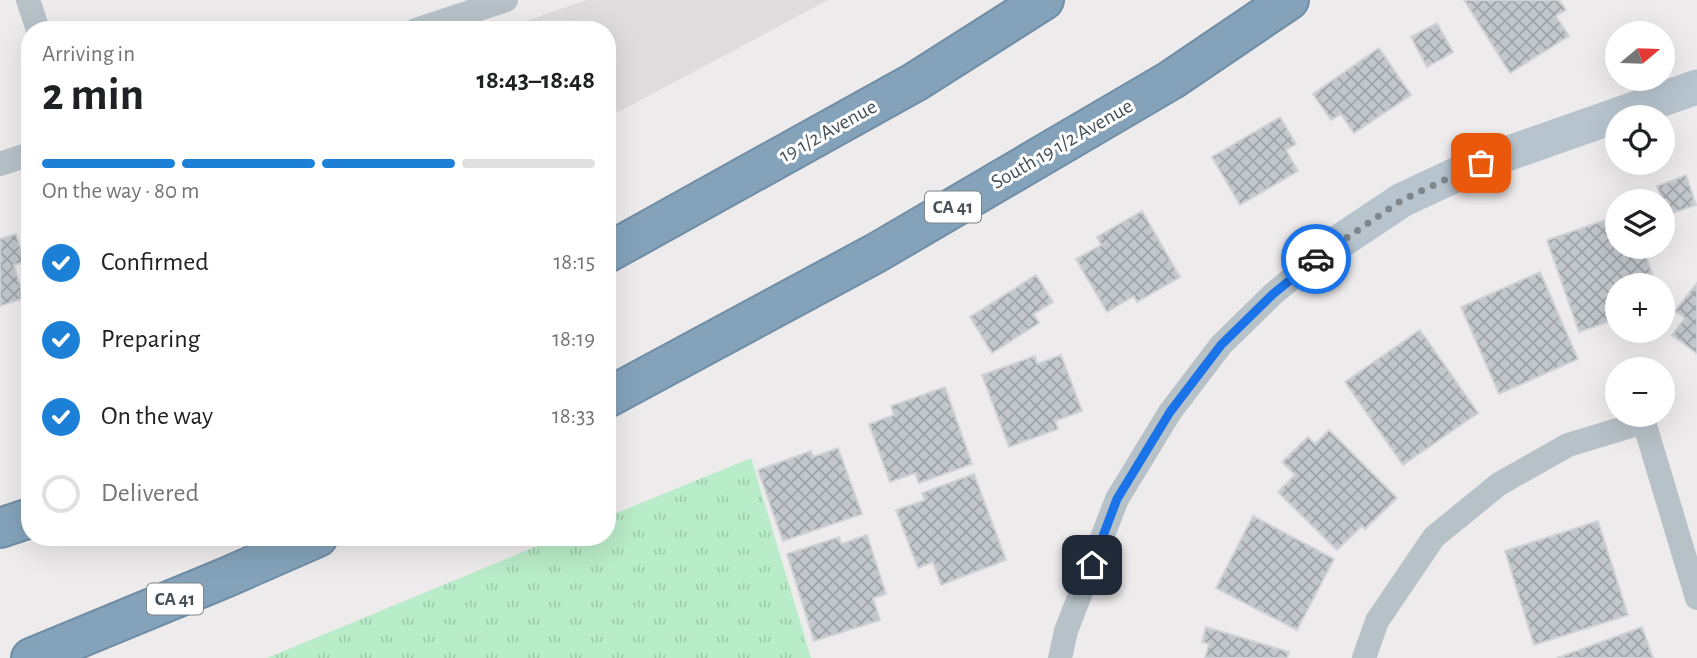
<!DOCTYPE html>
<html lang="en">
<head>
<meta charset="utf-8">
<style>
	:root { --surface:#fff; --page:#f6f6f6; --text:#202124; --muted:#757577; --line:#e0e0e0; --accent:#1d80d7 }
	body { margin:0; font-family:"Alegreya Sans",sans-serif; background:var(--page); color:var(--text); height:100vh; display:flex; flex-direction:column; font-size:26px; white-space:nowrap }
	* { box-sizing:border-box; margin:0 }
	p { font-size:23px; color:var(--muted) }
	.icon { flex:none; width:38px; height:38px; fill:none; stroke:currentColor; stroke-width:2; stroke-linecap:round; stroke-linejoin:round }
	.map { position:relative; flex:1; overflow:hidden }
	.sheet { position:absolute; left:21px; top:21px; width:595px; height:525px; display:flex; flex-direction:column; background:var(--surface); border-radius:28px; box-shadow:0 7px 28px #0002 }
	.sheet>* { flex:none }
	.needle { width:46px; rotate:71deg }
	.tools { position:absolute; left:1605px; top:21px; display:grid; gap:14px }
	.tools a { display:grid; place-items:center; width:70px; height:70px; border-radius:50%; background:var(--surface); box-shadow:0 7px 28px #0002; font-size:35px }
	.pin { position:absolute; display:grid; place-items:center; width:60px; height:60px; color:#fff; margin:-30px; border-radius:14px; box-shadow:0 4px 10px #0006 }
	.courier { position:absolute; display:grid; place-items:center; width:70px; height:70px; margin:-35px; border:5px solid #1a73e8; border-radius:50%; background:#fff; color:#222; box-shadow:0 2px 9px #0007 }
	.headline em { font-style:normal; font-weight:700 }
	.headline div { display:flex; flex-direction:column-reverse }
	.headline { display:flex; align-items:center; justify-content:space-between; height:119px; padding:0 21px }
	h1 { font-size:46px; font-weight:700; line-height:52px }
	.bar { display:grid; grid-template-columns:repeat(4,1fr); gap:10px 7px; align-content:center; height:84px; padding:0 21px }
	.bar i { height:9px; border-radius:5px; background:var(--line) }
	.bar .selected { background:var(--accent) }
	.bar p { grid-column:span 4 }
	ol { padding:0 21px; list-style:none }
	li { display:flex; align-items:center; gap:21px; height:77px }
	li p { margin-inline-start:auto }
	li .icon { padding:7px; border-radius:50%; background:var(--accent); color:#fff; stroke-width:4 }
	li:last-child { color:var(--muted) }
	li i { width:38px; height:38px; border:4px solid var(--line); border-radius:50% }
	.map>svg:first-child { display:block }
	.education { fill:#dfdcdd }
	.grass { fill:url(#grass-tufts) }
	.building { fill:url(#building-cross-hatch); stroke:#d0d3d7; stroke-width:2 }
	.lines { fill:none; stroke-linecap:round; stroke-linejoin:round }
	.highway-casing { stroke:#6f8ea6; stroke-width:42 }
	.street { stroke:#b7c2c8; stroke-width:24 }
	.secondary { stroke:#b7c4ce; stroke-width:35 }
	.highway { stroke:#84a3ba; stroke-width:38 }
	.done { stroke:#80878c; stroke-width:7; stroke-dasharray:0 12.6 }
	.route { stroke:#1a73e8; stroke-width:9 }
	.labels { text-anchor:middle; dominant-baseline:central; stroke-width:6; stroke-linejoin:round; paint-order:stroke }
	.shield { fill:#fff; stroke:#7d858a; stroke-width:2 }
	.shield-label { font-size:19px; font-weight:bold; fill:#455158 }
	.street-label { font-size:21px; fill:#455158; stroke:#fff }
</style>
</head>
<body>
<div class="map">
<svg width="1697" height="658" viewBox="0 0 1697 658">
	<defs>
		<pattern id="grass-tufts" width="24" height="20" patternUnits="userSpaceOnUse" patternTransform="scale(1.75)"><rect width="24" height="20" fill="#b9ecc8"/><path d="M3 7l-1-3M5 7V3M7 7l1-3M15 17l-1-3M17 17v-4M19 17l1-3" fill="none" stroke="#a0ccae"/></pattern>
		<pattern id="building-cross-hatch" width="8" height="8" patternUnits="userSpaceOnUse" patternTransform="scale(1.75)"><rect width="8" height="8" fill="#c2c7cc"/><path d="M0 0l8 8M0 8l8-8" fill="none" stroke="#9fa4a8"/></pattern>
	</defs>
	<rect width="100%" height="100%" fill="#eeebec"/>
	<!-- education -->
	<path class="education" d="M 587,0 L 828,0 L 607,118 L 607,30 L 499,30 Z"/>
	<!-- grass -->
	<path class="grass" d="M 751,458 L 811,658 L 267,658 L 559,537 L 607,537 L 607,517 Z"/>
	<!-- building -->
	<path class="building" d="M 1464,0 L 1559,0 L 1566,10 L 1556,16 L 1569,36 L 1510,73 Z
		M 1437,23 L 1453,52 L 1427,67 L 1411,37 Z
		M 1379,48 L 1411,95 L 1354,133 L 1341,114 L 1331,120 L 1313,94 Z
		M 1280,117 L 1296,144 L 1286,150 L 1298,171 L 1240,205 L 1212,157 Z
		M 1686,175 L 1696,205 L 1667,215 L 1657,186 Z
		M 1142,211 L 1180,277 L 1137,302 L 1134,296 L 1107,312 L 1076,259 L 1101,245 L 1097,237 Z
		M 1617,216 L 1617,247 L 1643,247 L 1656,285 L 1617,285 L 1617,319 L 1579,332 L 1547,240 Z
		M 16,234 L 25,262 L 14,265 L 24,298 L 0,306 L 0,239 Z
		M 1540,272 L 1578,359 L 1499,394 L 1461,307 Z
		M 1036,275 L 1053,302 L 1034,314 L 1039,323 L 992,353 L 970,317 Z
		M 1697,283 L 1697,352 L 1696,353 L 1672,335 L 1685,318 L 1675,311 Z
		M 1420,330 L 1478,413 L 1403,465 L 1345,382 Z
		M 1061,355 L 1082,411 L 1055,421 L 1058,429 L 1009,447 L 982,375 L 1035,356 L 1037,364 Z
		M 945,387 L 972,464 L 919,483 L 915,473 L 890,482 L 869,424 L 894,415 L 891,406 Z
		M 1329,430 L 1397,498 L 1365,529 L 1362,526 L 1337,550 L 1278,492 L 1295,475 L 1282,462 L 1308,437 L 1315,444 Z
		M 838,448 L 862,514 L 783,541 L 758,470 L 811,451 L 813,457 Z
		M 974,474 L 1006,560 L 941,585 L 933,562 L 918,568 L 896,510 L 925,500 L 922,493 Z
		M 1253,516 L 1334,559 L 1297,630 L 1216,588 Z
		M 1598,521 L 1628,615 L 1534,645 L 1505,551 Z
		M 867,535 L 886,594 L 873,598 L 880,620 L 814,641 L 787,554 L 839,537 L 841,544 Z
		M 1206,627 L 1289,652 L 1287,658 L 1205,658 L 1209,644 L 1202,642 Z
		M 1642,627 L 1653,658 L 1557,658 Z"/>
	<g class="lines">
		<defs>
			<path id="highway" d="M 607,253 L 915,82 L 1044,0
				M 607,398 L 876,253 L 1171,80 L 1289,0
				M 0,528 L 30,518
				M 31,658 L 227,577 L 318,537"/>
		</defs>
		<!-- highway casing -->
		<use href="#highway" class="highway-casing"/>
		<!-- street -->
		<path class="street" d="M 28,0 L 38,30
			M 416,30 L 506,0
			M 0,164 L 30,154
			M 1060,658 L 1066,631 L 1117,499 L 1170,412 L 1221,345 L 1273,294 L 1324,252
			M 1364,658 L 1377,621 L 1434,537 L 1499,484 L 1568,445 L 1644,422 L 1697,598"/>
		<!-- secondary -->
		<path class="secondary" d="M 1324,252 L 1402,200 L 1481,163 L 1697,87"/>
		<!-- highway -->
		<use href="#highway" class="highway"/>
	</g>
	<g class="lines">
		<!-- done -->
		<path class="done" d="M 1316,259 L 1402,200 L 1481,163"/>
		<!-- route -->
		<path class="route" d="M 1092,565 L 1117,499 L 1170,412 L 1221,345 L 1273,294 L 1316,259"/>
	</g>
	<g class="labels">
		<!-- shield labels -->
		<g class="shield">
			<rect x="925" y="191.5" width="56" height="31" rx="5"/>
			<rect x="147" y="583.5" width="56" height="31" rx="5"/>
		</g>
		<g class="shield-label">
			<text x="953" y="207">CA 41</text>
			<text x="175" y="599">CA 41</text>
		</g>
		<!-- street labels -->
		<g class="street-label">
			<text transform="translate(828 131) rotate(-29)">19 1/2 Avenue</text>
			<text transform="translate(1062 144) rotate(-30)">South 19 1/2 Avenue</text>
		</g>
	</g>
</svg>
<div class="tools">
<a><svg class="needle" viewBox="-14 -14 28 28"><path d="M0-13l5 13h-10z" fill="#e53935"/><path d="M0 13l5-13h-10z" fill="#757577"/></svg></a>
<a><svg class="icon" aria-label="locate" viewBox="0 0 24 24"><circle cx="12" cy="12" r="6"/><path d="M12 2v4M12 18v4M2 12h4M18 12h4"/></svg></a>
<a><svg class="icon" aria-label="layers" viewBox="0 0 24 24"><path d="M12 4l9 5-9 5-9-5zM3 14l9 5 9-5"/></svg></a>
<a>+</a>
<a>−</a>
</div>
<div class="pin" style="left:1481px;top:163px;background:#ea580c"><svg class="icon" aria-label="bag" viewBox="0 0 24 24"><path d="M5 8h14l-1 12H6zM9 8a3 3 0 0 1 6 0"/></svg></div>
<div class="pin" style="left:1092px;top:565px;background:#1f2937"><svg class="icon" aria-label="home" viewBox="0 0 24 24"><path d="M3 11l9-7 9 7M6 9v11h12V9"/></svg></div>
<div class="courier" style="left:1316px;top:259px"><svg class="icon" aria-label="car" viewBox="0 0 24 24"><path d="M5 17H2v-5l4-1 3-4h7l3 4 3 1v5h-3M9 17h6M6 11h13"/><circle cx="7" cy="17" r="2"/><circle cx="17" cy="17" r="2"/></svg></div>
<section class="sheet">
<div class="headline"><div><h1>2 min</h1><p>Arriving in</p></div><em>18:43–18:48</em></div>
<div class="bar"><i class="selected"></i><i class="selected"></i><i class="selected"></i><i></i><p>On the way · 80 m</p></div>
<ol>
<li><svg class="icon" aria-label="check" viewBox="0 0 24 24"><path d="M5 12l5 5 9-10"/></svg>Confirmed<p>18:15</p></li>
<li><svg class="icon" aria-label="check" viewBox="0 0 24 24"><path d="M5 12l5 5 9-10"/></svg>Preparing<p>18:19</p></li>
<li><svg class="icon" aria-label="check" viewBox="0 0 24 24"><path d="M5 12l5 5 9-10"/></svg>On the way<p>18:33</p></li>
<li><i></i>Delivered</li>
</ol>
</section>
</div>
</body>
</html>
